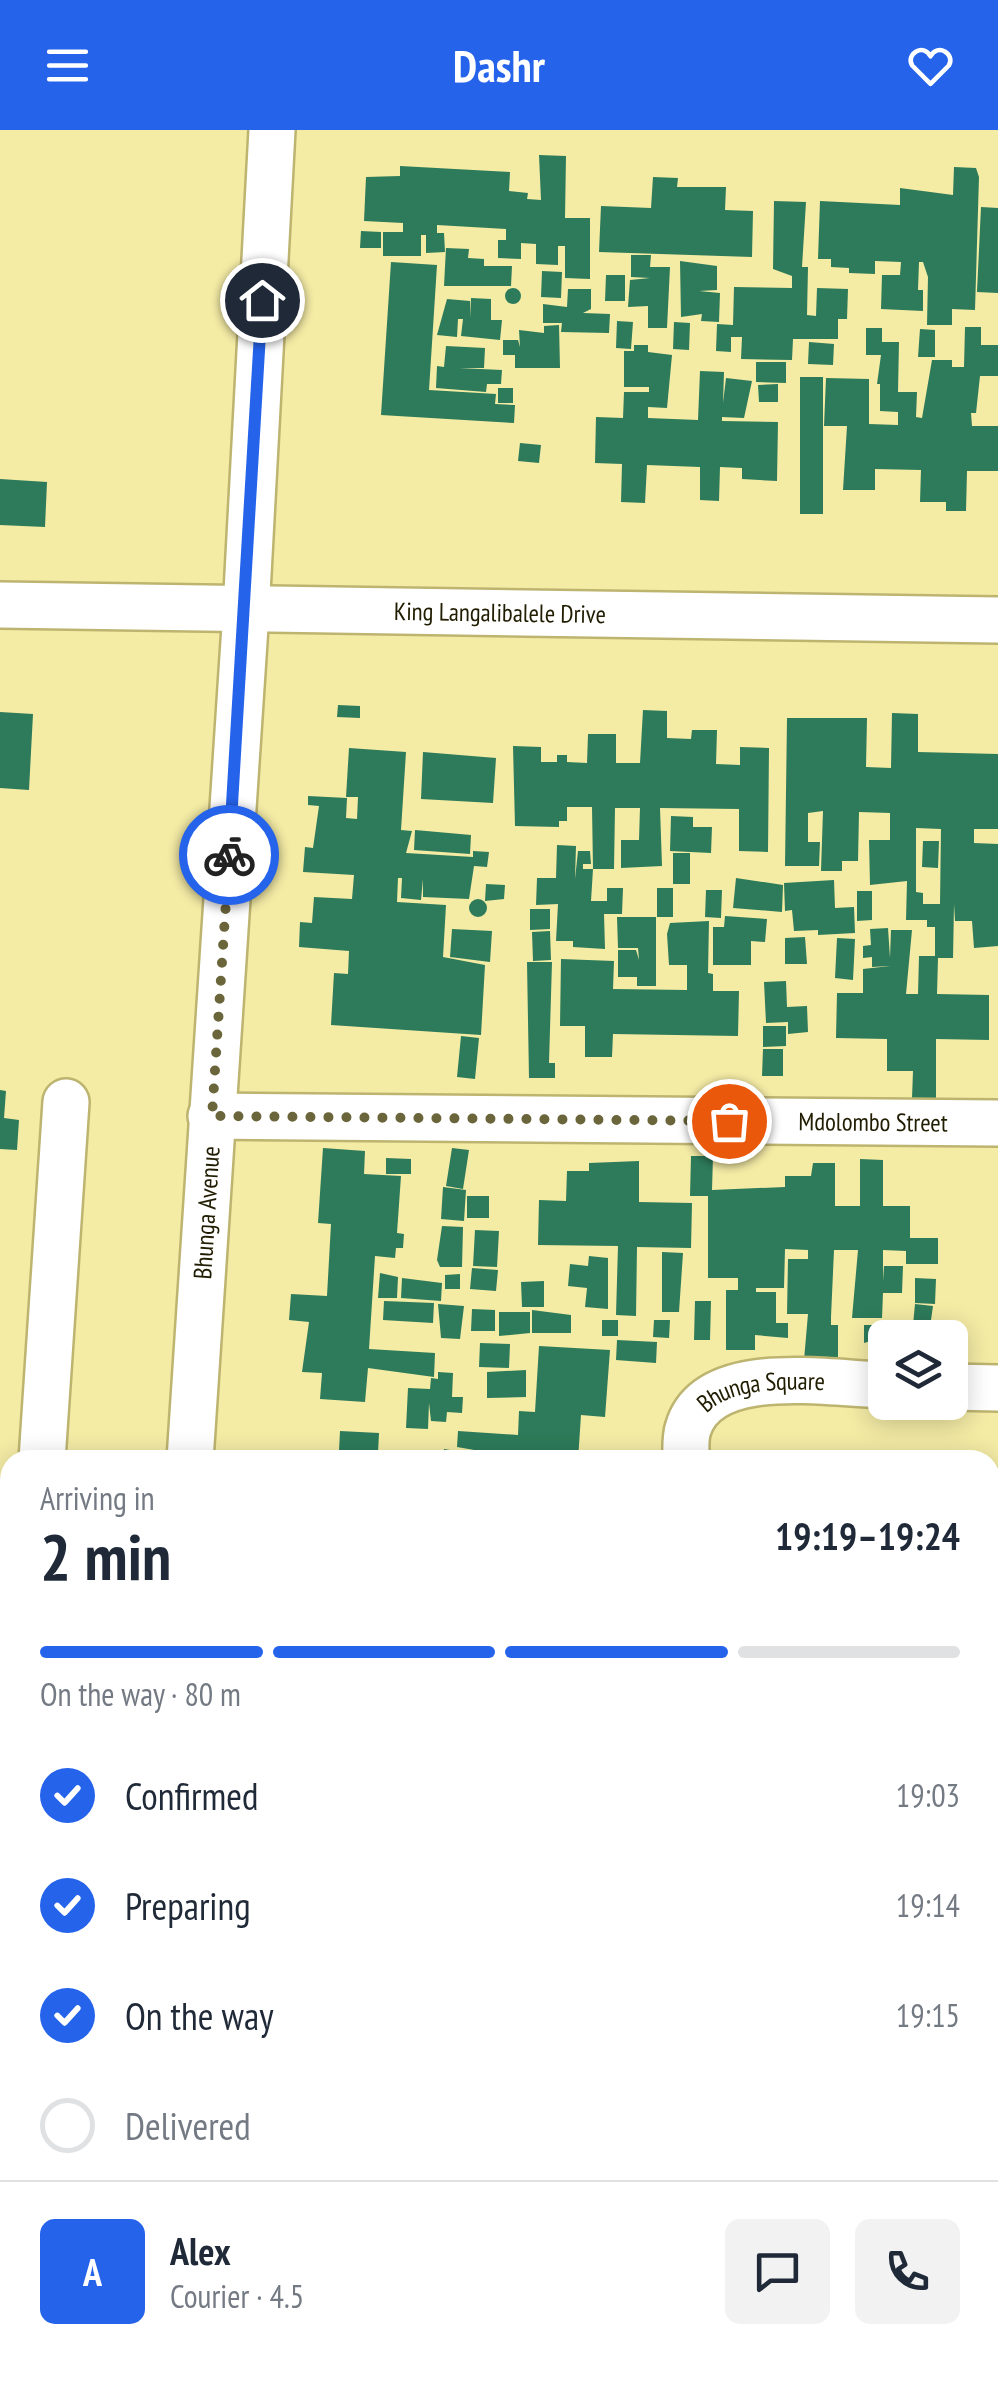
<!DOCTYPE html>
<html lang="en">
<head>
<meta charset="utf-8">
<style>
	:root { --surface:#fff; --page:#f2f2f3; --text:#1f2937; --muted:#747a83; --line:#e0e1e3; --accent:#2563eb }
	body { margin:0; font-family:"PT Sans Narrow",sans-serif; background:var(--page); color:var(--text); height:100vh; display:flex; flex-direction:column; font-size:38px; white-space:nowrap }
	* { box-sizing:border-box; margin:0 }
	p { font-size:32px; color:var(--muted) }
	.icon { flex:none; width:55px; height:55px; fill:none; stroke:currentColor; stroke-width:2; stroke-linecap:round; stroke-linejoin:round }
	.map { position:relative; flex:1; overflow:hidden }
	.sheet { position:absolute; left:0px; top:1320px; width:1000px; height:932px; display:flex; flex-direction:column; background:var(--surface); border-radius:30px 30px 0 0; box-shadow:0 5px 25px #0003 }
	.sheet>* { flex:none }
	.controls { position:absolute; left:868px; top:1190px; display:grid; gap:20px }
	.controls a { display:grid; place-items:center; width:100px; height:100px; border-radius:15px; background:var(--surface); box-shadow:0 5px 25px #0003; font-size:50px }
	.pin { position:absolute; display:grid; place-items:center; width:85px; height:85px; color:#fff; margin:-42px; border:5px solid #fff; border-radius:50%; box-shadow:0 2px 10px #0007 }
	.courier { position:absolute; display:grid; place-items:center; width:100px; height:100px; margin:-50px; border:8px solid #2563eb; border-radius:50%; background:#fff; color:#222; box-shadow:0 2px 12px #0007 }
	.headline em { font-style:normal; font-weight:800 }
	.headline div { display:flex; flex-direction:column-reverse }
	.headline { display:flex; align-items:center; justify-content:space-between; height:170px; padding:0 40px }
	h1 { font-size:65px; font-weight:800; line-height:75px }
	.bar { display:grid; grid-template-columns:repeat(4,1fr); gap:15px 10px; align-content:center; height:120px; padding:0 40px }
	.bar i { height:12px; border-radius:8px; background:var(--line) }
	.bar .on { background:var(--accent) }
	.bar p { grid-column:span 4 }
	.line { display:flex; align-items:center; gap:25px; padding:0 40px; border-top:2px solid var(--line) }
	.line div { flex:1 }
	.round { display:grid; place-items:center; flex:none; width:105px; height:105px; border-radius:15px; background:var(--page) }
	ol { padding:0 40px; list-style:none }
	li { display:flex; align-items:center; gap:30px; height:110px }
	li p { margin-inline-start:auto }
	li .icon { padding:10px; border-radius:50%; background:var(--accent); color:#fff; stroke-width:4 }
	li:last-child { color:var(--muted) }
	li i { width:55px; height:55px; border:5px solid var(--line); border-radius:50% }
	header { display:flex; justify-content:space-between; align-items:center; height:130px; padding:0 40px; background:var(--accent); color:#fff; font-size:45px; font-weight:800 }
	.map>svg:first-child { display:block }
	.building { fill:#2d7b5a; fill-rule:evenodd }
	.lines { fill:none; stroke-linecap:round; stroke-linejoin:round }
	.minor-casing { stroke:#bdb470; stroke-width:50 }
	.minor { stroke:#fff; stroke-width:45 }
	.done { stroke:#6b653b; stroke-width:10; stroke-dasharray:0 18 }
	.route { stroke:#2563eb; stroke-width:12 }
	.labels { text-anchor:middle; dominant-baseline:central; stroke-width:8; stroke-linejoin:round; paint-order:stroke }
	.street-label { font-size:25px; fill:#211d02; stroke:#fef8c0 }
</style>
</head>
<body>
<header><svg class="icon" aria-label="menu" viewBox="0 0 24 24"><path d="M4 6h16M4 12h16M4 18h16"/></svg>Dashr<svg class="icon" aria-label="heart" viewBox="0 0 24 24"><path d="M12 20l-8-8c-3-5 5-10 8-4 3-6 11-1 8 4z"/></svg></header>
<div class="map">
<svg width="998" height="2252" viewBox="0 0 998 2252">
	<rect width="100%" height="100%" fill="#f4eba5"/>
	<!-- building -->
	<path class="building" d="M 539,25 L 566,26 L 565,88 L 590,88 L 590,149 L 565,148 L 565,116 L 558,116 L 558,135 L 536,134 L 536,114 L 521,113 L 521,129 L 498,128 L 498,110 L 506,110 L 506,99 L 437,95 L 437,103 L 444,103 L 445,122 L 426,123 L 426,105 L 421,105 L 421,126 L 383,126 L 383,102 L 403,102 L 403,93 L 364,91 L 366,47 L 400,46 L 400,36 L 510,42 L 509,61 L 528,63 L 527,69 L 541,70 Z
		M 954,37 L 976,38 L 979,47 L 975,180 L 952,179 L 952,195 L 927,195 L 928,147 L 923,132 L 919,132 L 918,160 L 923,160 L 923,181 L 881,179 L 882,145 L 900,145 L 901,132 L 875,131 L 875,144 L 849,143 L 849,138 L 831,137 L 831,129 L 818,129 L 820,71 L 900,75 L 900,58 L 953,65 Z
		M 653,47 L 678,48 L 677,57 L 726,57 L 725,80 L 753,81 L 752,127 L 599,122 L 601,76 L 651,78 Z
		M 774,71 L 806,72 L 802,137 L 808,137 L 807,185 L 816,186 L 817,158 L 848,159 L 847,189 L 838,189 L 838,209 L 793,209 L 792,230 L 741,229 L 742,207 L 731,207 L 731,222 L 716,221 L 717,194 L 733,195 L 734,157 L 792,158 L 792,146 L 773,139 Z
		M 981,77 L 998,78 L 998,163 L 977,162 Z
		M 361,101 L 381,102 L 381,118 L 360,118 Z
		M 446,118 L 469,119 L 468,128 L 484,129 L 484,136 L 512,136 L 511,156 L 444,156 Z
		M 631,125 L 651,125 L 650,137 L 670,137 L 667,198 L 648,198 L 648,176 L 628,177 L 630,150 L 650,148 L 631,147 Z
		M 680,131 L 717,136 L 717,160 L 699,161 L 720,163 L 719,192 L 701,191 L 702,184 L 681,187 Z
		M 391,132 L 437,135 L 429,260 L 496,264 L 495,274 L 515,275 L 514,293 L 381,285 Z
		M 542,141 L 562,142 L 561,168 L 541,167 Z
		M 606,145 L 625,145 L 625,171 L 605,171 Z
		M505 166a8 8 0 1 1 16 0a8 8 0 1 1-16 0Z
		M 568,159 L 591,159 L 591,179 L 583,183 L 610,184 L 609,203 L 561,202 L 562,193 L 543,193 L 543,174 L 567,177 Z
		M 471,168 L 491,169 L 491,190 L 502,190 L 500,210 L 461,206 L 463,189 L 458,189 L 457,207 L 437,205 L 447,169 L 470,171 L 470,188 Z
		M 617,191 L 633,192 L 631,219 L 616,218 Z
		M 674,192 L 690,193 L 689,220 L 673,219 Z
		M 559,195 L 560,238 L 515,238 L 515,225 L 503,225 L 503,210 L 518,210 L 520,217 L 519,200 L 544,203 L 544,196 Z
		M 965,197 L 981,197 L 981,215 L 998,215 L 998,246 L 980,246 L 976,283 L 971,283 L 972,296 L 998,296 L 998,341 L 967,341 L 966,381 L 946,381 L 946,372 L 920,372 L 921,340 L 875,339 L 875,360 L 843,360 L 847,296 L 824,296 L 826,248 L 869,249 L 869,294 L 898,295 L 898,282 L 880,281 L 880,254 L 877,254 L 881,225 L 866,225 L 866,198 L 882,198 L 882,212 L 899,212 L 898,262 L 917,262 L 916,287 L 922,288 L 932,230 L 952,230 L 952,237 L 964,237 Z
		M 920,199 L 935,200 L 935,227 L 918,227 Z
		M 809,212 L 834,214 L 833,235 L 808,234 Z
		M 634,215 L 648,215 L 648,222 L 672,225 L 667,278 L 648,277 L 648,288 L 698,290 L 700,241 L 724,242 L 723,273 L 726,248 L 752,251 L 744,288 L 722,287 L 722,291 L 778,292 L 777,351 L 742,349 L 742,338 L 720,337 L 719,371 L 700,370 L 700,337 L 647,335 L 645,373 L 621,372 L 622,334 L 595,333 L 596,287 L 623,288 L 624,262 L 649,262 L 649,257 L 624,257 L 624,221 L 634,221 Z
		M 446,216 L 485,218 L 484,238 L 459,238 L 502,240 L 501,254 L 487,254 L 486,262 L 436,258 L 437,236 L 444,237 Z
		M 756,232 L 786,232 L 786,253 L 756,252 Z
		M 800,247 L 823,247 L 823,384 L 800,384 Z
		M 778,254 L 778,272 L 759,272 L 758,255 Z
		M 498,258 L 513,258 L 513,273 L 498,273 Z
		M 520,313 L 541,315 L 539,333 L 518,331 Z
		M 0,349 L 47,352 L 45,397 L 0,395 Z
		M 338,575 L 360,576 L 360,588 L 337,587 Z
		M 643,580 L 667,581 L 667,608 L 691,609 L 692,600 L 717,600 L 716,634 L 740,635 L 740,617 L 769,618 L 768,722 L 739,721 L 739,679 L 660,678 L 662,736 L 621,738 L 621,710 L 639,710 L 640,678 L 615,678 L 614,739 L 593,739 L 591,771 L 607,771 L 607,758 L 623,758 L 622,784 L 604,784 L 605,819 L 573,817 L 573,811 L 556,811 L 558,774 L 536,775 L 537,748 L 556,748 L 557,715 L 576,716 L 575,749 L 578,721 L 590,721 L 591,734 L 583,734 L 583,739 L 593,739 L 592,677 L 567,677 L 567,691 L 559,691 L 559,697 L 515,696 L 513,616 L 541,617 L 541,632 L 557,632 L 557,625 L 567,625 L 567,632 L 587,633 L 588,604 L 616,604 L 616,633 L 640,633 Z
		M 0,582 L 33,584 L 29,660 L 0,658 Z
		M 892,583 L 918,584 L 918,622 L 998,624 L 998,699 L 974,699 L 974,713 L 998,714 L 998,816 L 974,818 L 972,791 L 955,791 L 954,774 L 953,828 L 938,828 L 937,864 L 989,865 L 989,910 L 936,909 L 936,969 L 912,968 L 913,941 L 887,941 L 887,909 L 836,908 L 837,863 L 863,863 L 863,839 L 890,836 L 872,837 L 872,827 L 863,828 L 863,816 L 871,815 L 870,799 L 888,798 L 890,828 L 891,800 L 912,800 L 906,864 L 918,864 L 919,826 L 935,826 L 935,797 L 927,797 L 927,790 L 906,790 L 907,751 L 870,755 L 869,710 L 890,710 L 890,683 L 859,682 L 858,731 L 842,731 L 842,741 L 821,741 L 823,681 L 808,683 L 808,712 L 820,712 L 819,736 L 785,736 L 787,588 L 867,588 L 866,637 L 891,638 ZM 916,698 L 941,699 L 940,774 L 923,774 L 923,763 L 916,762 Z
		M 349,618 L 406,622 L 401,700 L 412,701 L 406,723 L 473,727 L 473,721 L 489,722 L 487,737 L 474,736 L 469,769 L 423,767 L 423,749 L 421,770 L 401,768 L 402,748 L 398,748 L 397,772 L 446,775 L 443,827 L 485,835 L 481,905 L 331,895 L 334,843 L 348,844 L 349,821 L 299,817 L 300,792 L 312,793 L 314,767 L 352,769 L 354,745 L 303,742 L 305,717 L 313,718 L 319,676 L 308,675 L 308,666 L 347,668 L 346,688 L 357,689 L 358,667 L 346,667 Z
		M 423,622 L 496,628 L 493,673 L 421,669 Z
		M 671,686 L 693,687 L 693,697 L 712,697 L 711,723 L 670,721 Z
		M 415,700 L 471,705 L 470,724 L 414,720 Z
		M 923,711 L 939,711 L 938,738 L 922,737 Z
		M 673,723 L 690,723 L 690,754 L 673,754 Z
		M 736,748 L 783,755 L 782,782 L 733,778 Z
		M 834,750 L 835,778 L 854,777 L 855,803 L 818,805 L 818,800 L 794,801 L 792,780 L 785,781 L 784,753 Z
		M 486,754 L 505,755 L 504,769 L 485,771 Z
		M 657,758 L 673,758 L 673,787 L 657,787 Z
		M 706,760 L 722,760 L 721,788 L 705,787 Z
		M 857,761 L 872,761 L 872,790 L 857,791 Z
		M469 778a9 9 0 1 1 18 0a9 9 0 1 1-18 0Z
		M 530,779 L 550,779 L 550,799 L 530,800 Z
		M 725,786 L 767,789 L 765,812 L 751,811 L 751,835 L 713,835 L 713,797 L 724,797 Z
		M 617,787 L 656,787 L 656,856 L 637,856 L 637,847 L 618,847 L 618,820 L 636,820 L 639,830 L 638,818 L 618,818 Z
		M 709,791 L 708,843 L 713,844 L 713,861 L 739,861 L 738,906 L 613,904 L 612,927 L 585,927 L 585,896 L 560,896 L 561,829 L 614,831 L 613,859 L 687,860 L 687,835 L 669,835 L 667,804 L 670,793 Z
		M 452,799 L 492,801 L 490,832 L 450,827 Z
		M 550,801 L 551,830 L 533,831 L 532,802 Z
		M 805,807 L 807,834 L 785,834 L 785,808 Z
		M 837,808 L 855,809 L 853,850 L 835,848 Z
		M 527,832 L 552,832 L 549,933 L 555,933 L 555,948 L 529,948 Z
		M 786,851 L 787,877 L 807,876 L 808,902 L 788,904 L 788,892 L 766,893 L 764,852 Z
		M 763,896 L 786,896 L 786,916 L 763,917 Z
		M 461,906 L 479,908 L 475,949 L 457,947 Z
		M 763,919 L 783,919 L 783,946 L 762,946 Z
		M 0,960 L 6,961 L 4,988 L 19,990 L 17,1020 L 0,1019 Z
		M 323,1018 L 365,1021 L 364,1044 L 401,1046 L 397,1103 L 404,1104 L 403,1118 L 396,1118 L 395,1128 L 375,1126 L 369,1219 L 435,1223 L 434,1247 L 368,1238 L 365,1272 L 320,1269 L 322,1243 L 302,1242 L 309,1192 L 289,1190 L 291,1164 L 327,1166 L 331,1094 L 318,1093 Z
		M 452,1018 L 469,1020 L 463,1059 L 446,1056 Z
		M 691,1026 L 713,1026 L 712,1060 L 785,1057 L 785,1046 L 811,1046 L 813,1033 L 835,1033 L 835,1076 L 860,1076 L 860,1029 L 883,1030 L 883,1076 L 910,1076 L 910,1108 L 938,1108 L 938,1134 L 906,1134 L 906,1121 L 883,1120 L 883,1151 L 884,1136 L 903,1136 L 902,1163 L 883,1163 L 882,1188 L 852,1188 L 858,1120 L 834,1120 L 831,1187 L 831,1195 L 838,1195 L 838,1230 L 804,1230 L 808,1184 L 787,1184 L 788,1129 L 808,1129 L 808,1120 L 785,1119 L 784,1158 L 756,1158 L 756,1162 L 776,1162 L 776,1193 L 788,1193 L 788,1208 L 755,1205 L 755,1220 L 726,1220 L 726,1160 L 738,1160 L 738,1148 L 708,1148 L 708,1066 L 690,1066 Z
		M 386,1028 L 411,1029 L 411,1044 L 386,1044 Z
		M 639,1031 L 639,1072 L 692,1073 L 691,1118 L 637,1117 L 636,1186 L 616,1185 L 618,1116 L 538,1115 L 539,1070 L 566,1071 L 567,1041 L 589,1041 L 589,1033 Z
		M 443,1057 L 466,1060 L 464,1091 L 441,1089 Z
		M 467,1066 L 489,1066 L 489,1088 L 467,1088 Z
		M 442,1096 L 463,1097 L 462,1137 L 440,1137 L 437,1130 Z
		M 475,1100 L 499,1101 L 497,1137 L 473,1136 Z
		M 662,1122 L 683,1123 L 679,1182 L 662,1182 Z
		M 589,1126 L 608,1128 L 608,1179 L 585,1177 L 587,1158 L 568,1156 L 570,1134 L 588,1136 Z
		M 472,1138 L 498,1140 L 496,1161 L 470,1159 Z
		M 380,1143 L 398,1147 L 397,1168 L 378,1168 Z
		M 460,1144 L 460,1159 L 445,1159 L 445,1145 Z
		M 402,1148 L 442,1153 L 441,1171 L 401,1168 Z
		M 915,1148 L 936,1149 L 935,1174 L 915,1173 Z
		M 544,1151 L 544,1177 L 522,1177 L 521,1152 Z
		M 384,1171 L 434,1173 L 433,1193 L 383,1190 Z
		M 695,1171 L 711,1171 L 710,1210 L 694,1210 Z
		M 438,1174 L 464,1176 L 460,1209 L 441,1208 Z
		M 915,1174 L 933,1176 L 930,1197 L 913,1195 Z
		M 472,1179 L 495,1180 L 495,1201 L 471,1201 Z
		M 532,1180 L 571,1185 L 571,1203 L 532,1203 Z
		M 499,1182 L 530,1182 L 530,1203 L 499,1206 Z
		M 602,1190 L 618,1190 L 618,1206 L 602,1206 Z
		M 654,1190 L 670,1190 L 669,1208 L 653,1207 Z
		M 864,1195 L 879,1195 L 878,1209 L 864,1213 Z
		M 617,1210 L 657,1212 L 656,1233 L 616,1230 Z
		M 480,1213 L 510,1214 L 509,1238 L 479,1237 Z
		M 539,1216 L 610,1220 L 605,1287 L 581,1285 L 578,1330 L 531,1330 L 457,1317 L 458,1301 L 518,1305 L 519,1281 L 535,1282 Z
		M 526,1240 L 526,1267 L 487,1268 L 487,1242 Z
		M 438,1242 L 453,1243 L 452,1267 L 463,1267 L 462,1283 L 447,1282 L 446,1292 L 431,1291 L 429,1273 L 428,1299 L 406,1298 L 408,1258 L 430,1259 L 431,1248 L 438,1249 Z
		M 340,1301 L 379,1303 L 378,1323 L 414,1330 L 362,1330 L 362,1323 L 339,1321 Z
		M 444,1319 L 493,1327 L 493,1330 L 444,1330 Z
		M 990,1678 L 998,1678 L 998,1878 L 990,1878 L 990,1721 L 995,1721 Z
		M 990,1942 L 998,1942 L 998,2056 L 990,2056 Z
		M 990,2066 L 998,2066 L 998,2241 L 990,2241 Z
		M 438,2242 L 457,2242 L 457,2252 L 438,2252 Z
		M 462,2242 L 562,2242 L 562,2252 L 462,2252 Z
		M 612,2242 L 691,2242 L 691,2252 L 612,2252 Z
		M 734,2242 L 785,2242 L 785,2248 L 795,2252 L 734,2252 Z
		M 834,2242 L 859,2242 L 859,2252 L 833,2252 Z
		M 932,2242 L 960,2242 L 960,2252 L 932,2252 Z
		M 963,2242 L 984,2242 L 983,2252 L 963,2252 Z"/>
	<g class="lines">
		<defs>
			<g id="minor">
				<path id="s1" d="M 0,475 L 998,490"/>
				<path id="s2" d="M 211,986 L 998,993"/>
				<path d="M 950,1257 L 998,1258"/>
				<path d="M 42,1330 L 66,972"/>
				<path id="s3" d="M 190,1330 L 246,481 L 272,0"/>
				<path id="s4" d="M 686,1330 C 686,1320 685,1308 688,1299 C 708,1231 830,1254 885,1255"/>
				<path d="M 990,1628 L 998,1617"/>
				<path d="M 990,1905 L 998,1906"/>
				<path d="M 0,1976 L 10,1823"/>
				<path d="M 136,2252 L 136,2242"/>
			</g>
		</defs>
		<!-- minor casing -->
		<use href="#minor" class="minor-casing"/>
		<!-- minor -->
		<use href="#minor" class="minor"/>
	</g>
	<g class="lines">
		<!-- done -->
		<path class="done" d="M 229,725 L 212,986 L 729,991"/>
		<!-- route -->
		<path class="route" d="M 229,725 L 262,170"/>
	</g>
	<g class="labels">
		<!-- street labels -->
		<g class="street-label">
			<text stroke="none"><textPath href="#s1" startOffset="500">King Langalibalele Drive</textPath></text>
			<text stroke="none"><textPath href="#s2" startOffset="662">Mdolombo Street</textPath></text>
			<text stroke="none"><textPath href="#s3" startOffset="248">Bhunga Avenue</textPath></text>
			<text stroke="none"><textPath href="#s4" startOffset="122">Bhunga Square</textPath></text>
		</g>
	</g>
</svg>
<div class="controls">
<a><svg class="icon" aria-label="layers" viewBox="0 0 24 24"><path d="M12 4l9 5-9 5-9-5zM3 14l9 5 9-5"/></svg></a>
</div>
<div class="pin" style="left:729px;top:991px;background:#ea580c"><svg class="icon" aria-label="bag" viewBox="0 0 24 24"><path d="M5 8h14l-1 12H6zM9 8a3 3 0 0 1 6 0"/></svg></div>
<div class="pin" style="left:262px;top:170px;background:#1f2937"><svg class="icon" aria-label="home" viewBox="0 0 24 24"><path d="M3 11l9-7 9 7M6 9v11h12V9"/></svg></div>
<div class="courier" style="left:229px;top:725px"><svg class="icon" aria-label="bike" viewBox="0 0 24 24"><circle cx="6" cy="16" r="4"/><circle cx="18" cy="16" r="4"/><path d="M6 16l4-8h5l3 8M10 8l3 8H6M13 5h3"/></svg></div>
<section class="sheet">
<div class="headline"><div><h1>2 min</h1><p>Arriving in</p></div><em>19:19–19:24</em></div>
<div class="bar"><i class="on"></i><i class="on"></i><i class="on"></i><i></i><p>On the way · 80 m</p></div>
<ol>
<li><svg class="icon" aria-label="check" viewBox="0 0 24 24"><path d="M5 12l5 5 9-10"/></svg>Confirmed<p>19:03</p></li>
<li><svg class="icon" aria-label="check" viewBox="0 0 24 24"><path d="M5 12l5 5 9-10"/></svg>Preparing<p>19:14</p></li>
<li><svg class="icon" aria-label="check" viewBox="0 0 24 24"><path d="M5 12l5 5 9-10"/></svg>On the way<p>19:15</p></li>
<li><i></i>Delivered</li>
</ol>
<div class="line" style="height:180px"><b class="round" style="background:var(--accent);color:#fff">A</b><div><b>Alex</b><p>Courier · 4.5</p></div><a class="round"><svg class="icon" aria-label="chat" viewBox="0 0 24 24"><path d="M4 5h16v11H9l-5 4z"/></svg></a><a class="round"><svg class="icon" aria-label="phone" viewBox="0 0 24 24"><path d="M5 4h4l2 5-3 2q2 4 5 5l2-3 5 2v4C11 20 4 13 5 4z"/></svg></a></div>
</section>
</div>
</body>
</html>
